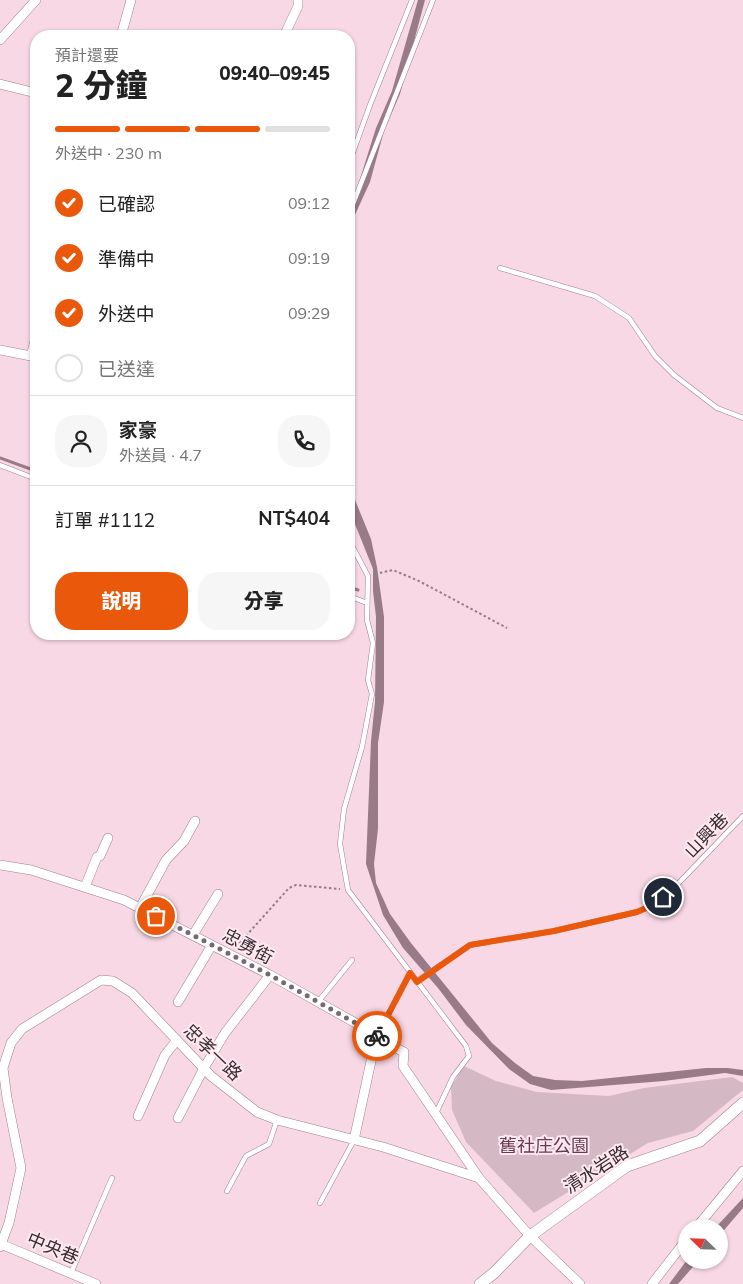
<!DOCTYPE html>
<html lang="zh-TW">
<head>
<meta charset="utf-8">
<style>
	:root { --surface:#fff; --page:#f6f6f6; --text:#222; --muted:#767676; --line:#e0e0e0; --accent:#ea580c }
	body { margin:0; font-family:Mulish,"Noto Sans TC",sans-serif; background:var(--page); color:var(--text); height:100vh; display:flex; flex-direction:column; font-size:19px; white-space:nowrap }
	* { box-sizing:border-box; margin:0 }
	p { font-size:16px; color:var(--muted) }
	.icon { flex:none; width:28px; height:28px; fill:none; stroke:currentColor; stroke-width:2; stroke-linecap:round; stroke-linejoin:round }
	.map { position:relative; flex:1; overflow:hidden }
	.panel { position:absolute; left:30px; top:30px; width:325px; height:610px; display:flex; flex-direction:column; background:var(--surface); border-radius:20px; box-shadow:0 1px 4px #0004 }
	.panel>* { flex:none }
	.needle { width:32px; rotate:293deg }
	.buttons { position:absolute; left:678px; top:1219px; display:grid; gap:10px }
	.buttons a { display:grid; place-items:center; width:50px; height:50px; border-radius:50%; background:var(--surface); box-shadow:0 1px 4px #0004; font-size:25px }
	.pin { position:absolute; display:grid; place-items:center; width:42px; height:42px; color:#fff; margin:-21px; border:2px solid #fff; border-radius:50%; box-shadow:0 1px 5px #0007 }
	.courier { position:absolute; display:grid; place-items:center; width:50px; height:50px; margin:-25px; border:4px solid #ea580c; border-radius:50%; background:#fff; color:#222; box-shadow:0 1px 6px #0007 }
	.overview em { font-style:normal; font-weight:800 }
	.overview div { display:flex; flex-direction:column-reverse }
	.overview { display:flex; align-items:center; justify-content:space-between; height:85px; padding:0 25px }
	h1 { font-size:32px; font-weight:800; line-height:38px }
	.bar { display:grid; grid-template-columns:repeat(4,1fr); gap:8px 5px; align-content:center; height:60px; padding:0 25px }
	.bar i { height:6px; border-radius:4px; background:var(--line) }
	.bar .active { background:var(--accent) }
	.bar p { grid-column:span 4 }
	.line { display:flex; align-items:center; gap:12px; padding:0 25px; border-top:1px solid var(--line) }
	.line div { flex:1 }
	.round { display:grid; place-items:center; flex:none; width:52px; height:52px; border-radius:20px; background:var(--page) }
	ol { padding:0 25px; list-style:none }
	li { display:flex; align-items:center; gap:15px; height:55px }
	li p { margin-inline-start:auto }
	li .icon { padding:5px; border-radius:50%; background:var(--accent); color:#fff; stroke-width:4 }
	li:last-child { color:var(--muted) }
	li i { width:28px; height:28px; border:2px solid var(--line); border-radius:50% }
	.action { display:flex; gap:10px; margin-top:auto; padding:10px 25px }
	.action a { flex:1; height:58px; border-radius:20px; background:var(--accent); color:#fff; font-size:20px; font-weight:800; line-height:58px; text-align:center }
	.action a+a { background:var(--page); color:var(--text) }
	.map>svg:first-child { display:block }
	.green { fill:#d4b9c4 }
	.water { fill:#997b87 }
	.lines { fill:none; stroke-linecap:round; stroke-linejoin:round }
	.stream { stroke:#997b87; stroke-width:3 }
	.service-casing { stroke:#9e808c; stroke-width:5.5 }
	.minor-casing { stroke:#9e808c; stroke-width:10 }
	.tertiary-casing { stroke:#9e808c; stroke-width:12 }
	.path { stroke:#947d86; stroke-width:2; stroke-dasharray:2.5 2.5; stroke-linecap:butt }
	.service { stroke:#fff; stroke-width:4.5 }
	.minor { stroke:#fff; stroke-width:9 }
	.tertiary { stroke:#fff; stroke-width:11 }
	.done { stroke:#7b686f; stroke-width:5; stroke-dasharray:0 9 }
	.route { stroke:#ea580c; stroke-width:6 }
	.labels { text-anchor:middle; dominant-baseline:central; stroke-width:4; stroke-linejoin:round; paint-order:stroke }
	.street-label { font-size:18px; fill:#372b30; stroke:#fee9f1 }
	.park-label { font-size:18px; fill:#683a4f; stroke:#fee9f1 }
</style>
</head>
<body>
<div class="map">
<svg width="743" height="1284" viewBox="0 0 743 1284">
	<rect width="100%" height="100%" fill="#f9d8e5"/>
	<!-- green -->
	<path class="green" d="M 464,1066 L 496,1081 L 537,1092 L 609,1096 L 644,1088 L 732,1077 L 743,1083 L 743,1090 L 693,1131 L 648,1143 L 534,1213 L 466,1142 L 452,1110 L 451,1087 Z"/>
	<!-- water -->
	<path class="water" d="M 418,0 L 425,0 L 400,94 L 384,131 L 370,182 L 349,228 L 349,214 L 376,128 L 392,91 Z
		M 349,488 L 353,495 L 371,539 L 377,567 L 384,617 L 384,702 L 378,743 L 378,829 L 374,864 L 376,883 L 390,914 L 411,943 L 492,1043 L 515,1063 L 533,1076 L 555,1080 L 582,1081 L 706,1068 L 728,1068 L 743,1070 L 743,1076 L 725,1073 L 664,1081 L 551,1090 L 530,1084 L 509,1069 L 466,1025 L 438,988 L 403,948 L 383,915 L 366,864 L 371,741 L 375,702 L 376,617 L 373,591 L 373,569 L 349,509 Z
		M 743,1198 L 743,1208 L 719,1236 L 719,1228 L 716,1227 Z
		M 687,1260 L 699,1260 L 678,1284 L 669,1284 Z"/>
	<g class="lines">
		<!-- stream -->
		<path class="stream" d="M 0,458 L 36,471
			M 349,587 L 358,590"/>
		<defs>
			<path id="service" d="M 349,163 L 370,105 L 412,0
				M 349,214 L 433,0
				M 500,268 L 595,296 L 629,318 L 655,356 L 674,375 L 717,408 L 743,418
				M 0,465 L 36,479
				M 349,540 L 368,576 L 367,620 L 373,643 L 368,680 L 372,694 L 362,747 L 344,809 L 340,844 L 348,890 L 466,1046 L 469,1056 L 453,1077 L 436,1113
				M 349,596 L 367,603
				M 417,981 L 470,945 L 554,931 L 637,912 L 655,904 L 672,890 L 743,816
				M 318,1002 L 352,960
				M 376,1038 L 410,973
				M 227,1191 L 246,1156 L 269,1144 L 277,1120
				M 320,1203 L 354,1140
				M 71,1273 L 112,1178"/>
			<path id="minor" d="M 121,36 L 131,0
				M 284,36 L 298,6 L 298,0
				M 0,40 L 36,0
				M 0,84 L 36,93
				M 0,350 L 36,357
				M 31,356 L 36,337
				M 0,865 L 31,870 L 124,900 L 270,975 L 368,1030 L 376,1038 L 354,1140
				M 85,887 L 97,857 L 100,856 L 108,838
				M 140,908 L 166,860 L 184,841 L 195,821
				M 193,935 L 218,894
				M 178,1002 L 212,945
				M 376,1038 L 404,1052 L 403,1066 L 479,1178
				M 138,1116 L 165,1055 L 177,1040
				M 178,1118 L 204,1068 L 225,1033 L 270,975
				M 696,1228 L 743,1171
				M 1,1244 L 96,1284
				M 0,1247 L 9,1223 L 21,1168 L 7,1098 L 3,1068 L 11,1043 L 22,1029 L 101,980 L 113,981 L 132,993 L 211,1076 L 257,1112 L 277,1120 L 383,1147 L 479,1178 L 530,1236 L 580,1284
				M 652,1284 L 686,1240"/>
			<path id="tertiary" d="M 480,1284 L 494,1273 L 530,1236 L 627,1166 L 700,1141 L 743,1103"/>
		</defs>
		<!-- service casing -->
		<use href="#service" class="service-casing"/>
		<!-- minor casing -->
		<use href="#minor" class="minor-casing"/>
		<!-- tertiary casing -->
		<use href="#tertiary" class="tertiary-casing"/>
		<!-- path -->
		<path class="path" d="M 375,574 L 393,570 L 419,581 L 507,628
			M 236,947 L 289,888 L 296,885 L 340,889"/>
		<!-- service -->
		<use href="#service" class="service"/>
		<!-- minor -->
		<use href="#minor" class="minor"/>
		<!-- tertiary -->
		<use href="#tertiary" class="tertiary"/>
	</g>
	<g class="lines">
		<!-- done -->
		<path class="done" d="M 156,916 L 270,975 L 368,1030 L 376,1038 L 377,1036"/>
		<!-- route -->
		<path class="route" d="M 377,1036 L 410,973 L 417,982 L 470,945 L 554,931 L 637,912 L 655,904 L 663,897"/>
	</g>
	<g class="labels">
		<!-- street labels -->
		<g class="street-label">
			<text transform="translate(706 835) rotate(-46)">山興巷</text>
			<text transform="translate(248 946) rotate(28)">忠勇街</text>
			<text transform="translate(213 1052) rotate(44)">忠孝一路</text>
			<text transform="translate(596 1169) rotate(-33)">清水岩路</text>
			<text transform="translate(53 1248) rotate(23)">中央巷</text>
		</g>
		<!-- park labels -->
		<g class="park-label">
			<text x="544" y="1145">舊社庄公園</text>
		</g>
	</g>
</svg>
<div class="buttons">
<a><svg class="needle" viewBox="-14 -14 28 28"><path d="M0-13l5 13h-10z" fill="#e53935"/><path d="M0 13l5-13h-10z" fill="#767676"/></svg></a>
</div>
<div class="pin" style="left:156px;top:916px;background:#ea580c"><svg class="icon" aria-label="bag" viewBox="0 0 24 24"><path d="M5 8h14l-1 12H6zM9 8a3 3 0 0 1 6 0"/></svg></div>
<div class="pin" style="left:663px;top:897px;background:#1f2937"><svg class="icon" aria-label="home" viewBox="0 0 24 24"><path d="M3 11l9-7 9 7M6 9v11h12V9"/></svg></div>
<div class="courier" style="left:377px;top:1036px"><svg class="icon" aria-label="bike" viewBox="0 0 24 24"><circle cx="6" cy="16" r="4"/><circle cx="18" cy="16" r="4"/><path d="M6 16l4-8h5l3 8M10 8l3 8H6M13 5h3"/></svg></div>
<section class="panel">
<div class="overview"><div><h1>2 分鐘</h1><p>預計還要</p></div><em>09:40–09:45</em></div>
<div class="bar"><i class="active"></i><i class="active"></i><i class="active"></i><i></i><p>外送中 · 230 m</p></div>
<ol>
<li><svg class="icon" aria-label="check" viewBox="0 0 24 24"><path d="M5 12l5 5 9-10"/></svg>已確認<p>09:12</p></li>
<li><svg class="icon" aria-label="check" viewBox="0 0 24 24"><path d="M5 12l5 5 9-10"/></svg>準備中<p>09:19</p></li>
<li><svg class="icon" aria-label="check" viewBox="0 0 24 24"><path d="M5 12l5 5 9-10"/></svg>外送中<p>09:29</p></li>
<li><i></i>已送達</li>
</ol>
<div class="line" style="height:90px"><a class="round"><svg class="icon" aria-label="person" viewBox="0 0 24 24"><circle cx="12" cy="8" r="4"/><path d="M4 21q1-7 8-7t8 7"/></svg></a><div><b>家豪</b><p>外送員 · 4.7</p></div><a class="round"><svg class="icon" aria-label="phone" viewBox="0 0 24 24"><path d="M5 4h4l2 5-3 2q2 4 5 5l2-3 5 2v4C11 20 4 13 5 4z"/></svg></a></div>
<div class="line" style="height:65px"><div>訂單 #1112</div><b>NT$404</b></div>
<div class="action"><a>說明</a><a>分享</a></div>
</section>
</div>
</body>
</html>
